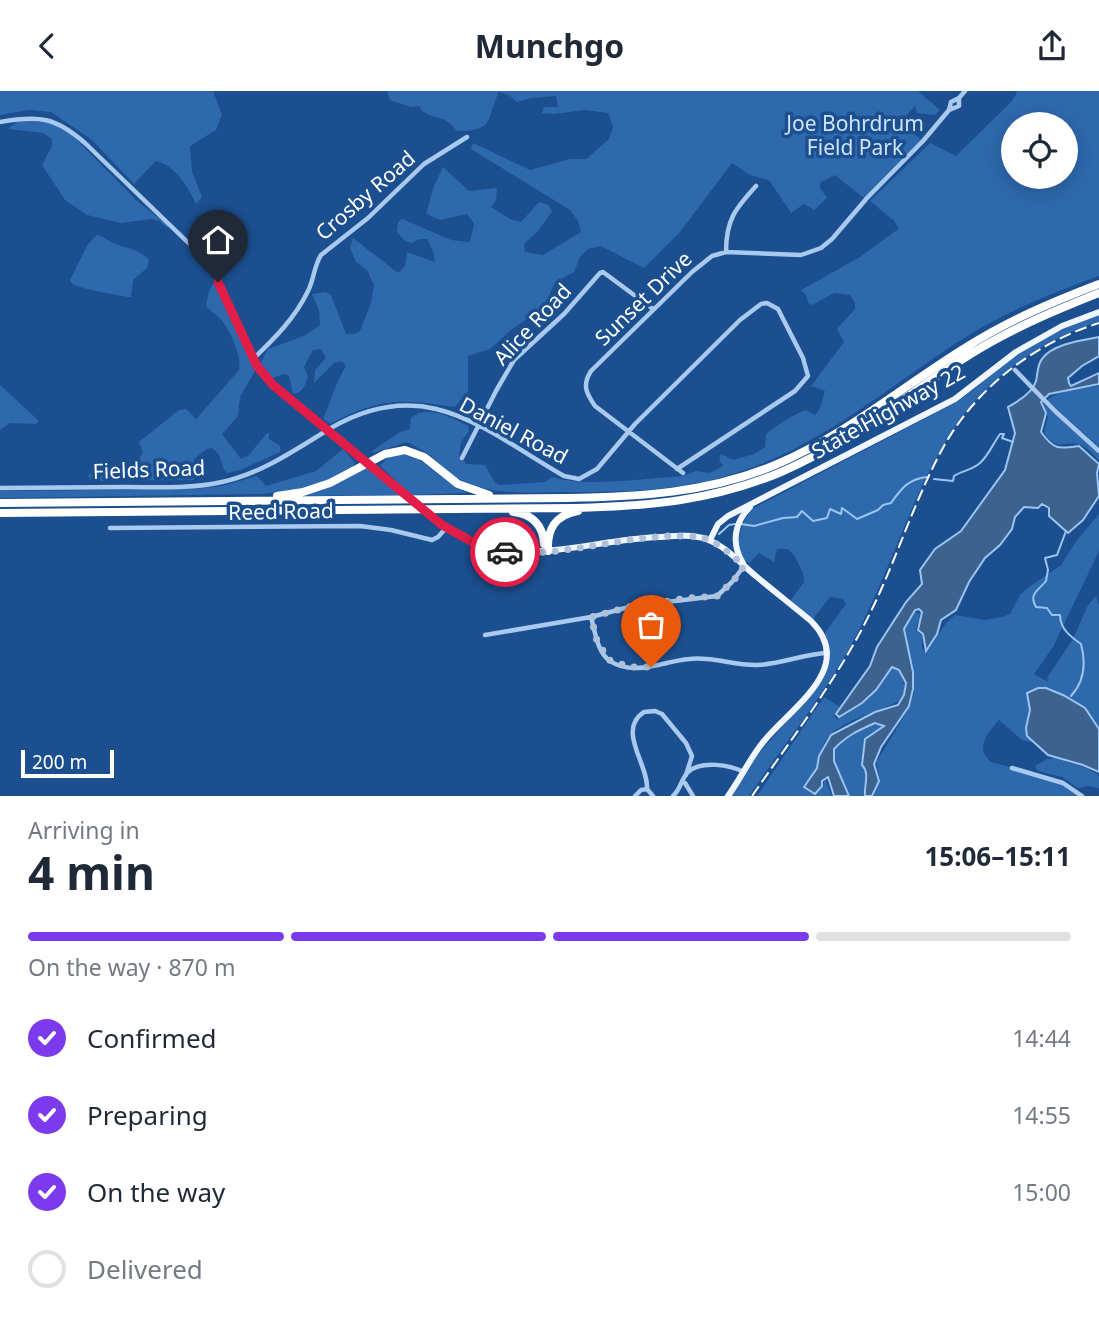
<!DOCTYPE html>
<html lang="en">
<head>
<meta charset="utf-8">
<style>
	:root { --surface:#fff; --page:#f6f6f7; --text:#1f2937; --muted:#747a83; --line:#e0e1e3; --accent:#7c3aed }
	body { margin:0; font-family:"Noto Sans",sans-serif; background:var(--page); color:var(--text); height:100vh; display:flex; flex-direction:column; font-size:26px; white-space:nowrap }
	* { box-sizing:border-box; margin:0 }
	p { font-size:23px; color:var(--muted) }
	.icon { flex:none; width:38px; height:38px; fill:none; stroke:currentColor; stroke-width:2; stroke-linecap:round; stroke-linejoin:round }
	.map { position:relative; height:705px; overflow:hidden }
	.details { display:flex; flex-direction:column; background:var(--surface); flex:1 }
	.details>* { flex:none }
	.buttons { position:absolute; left:1001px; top:21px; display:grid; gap:14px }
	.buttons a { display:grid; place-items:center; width:77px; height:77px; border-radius:50%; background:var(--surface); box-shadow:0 4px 18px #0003; font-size:35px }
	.scale { position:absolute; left:21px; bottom:18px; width:93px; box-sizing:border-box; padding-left:7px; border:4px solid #fff; border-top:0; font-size:19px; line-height:24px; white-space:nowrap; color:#fff; -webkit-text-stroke:5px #1b4f8f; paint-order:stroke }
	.pin { position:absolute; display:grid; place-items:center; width:60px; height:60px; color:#fff; margin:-72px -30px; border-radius:50% 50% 50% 0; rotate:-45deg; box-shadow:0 0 7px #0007 }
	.pin .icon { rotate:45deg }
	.courier { position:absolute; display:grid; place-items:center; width:70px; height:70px; margin:-35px; border:5px solid #e11d48; border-radius:50%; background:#fff; color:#222; box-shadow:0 2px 9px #0007 }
	.summary em { font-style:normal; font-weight:700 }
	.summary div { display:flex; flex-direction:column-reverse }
	.summary { display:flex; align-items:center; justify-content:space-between; height:119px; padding:0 28px }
	h1 { font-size:46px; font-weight:700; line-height:52px }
	.bar { display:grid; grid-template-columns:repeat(4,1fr); gap:10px 7px; align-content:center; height:84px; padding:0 28px }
	.bar i { height:9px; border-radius:5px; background:var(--line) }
	.bar .on { background:var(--accent) }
	.bar p { grid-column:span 4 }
	ol { padding:0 28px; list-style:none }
	li { display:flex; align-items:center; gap:21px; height:77px }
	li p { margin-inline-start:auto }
	li .icon { padding:7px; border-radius:50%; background:var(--accent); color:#fff; stroke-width:4 }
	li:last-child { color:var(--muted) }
	li i { width:38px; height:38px; border:4px solid var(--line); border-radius:50% }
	header { display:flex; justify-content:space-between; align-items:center; height:91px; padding:0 28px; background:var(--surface); font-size:32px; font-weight:700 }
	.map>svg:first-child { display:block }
	.green { fill:#2e69ad; fill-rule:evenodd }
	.water { fill:#3c6290; stroke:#9cc4f0; stroke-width:2 }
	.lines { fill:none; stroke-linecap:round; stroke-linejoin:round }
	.stream { stroke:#9cc4f0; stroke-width:2 }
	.minor { stroke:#a9c9ee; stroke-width:4.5 }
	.major { stroke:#f0f6ff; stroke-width:6 }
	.highway { stroke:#fff; stroke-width:8 }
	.rail { stroke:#fff; stroke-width:2; stroke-dasharray:12 5; stroke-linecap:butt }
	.major-bridge { stroke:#f0f6ff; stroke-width:6 }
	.done { stroke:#afc1d8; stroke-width:7; stroke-dasharray:0 12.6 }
	.route { stroke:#e11d48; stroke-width:9 }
	.labels { text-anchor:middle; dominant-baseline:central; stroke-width:7; stroke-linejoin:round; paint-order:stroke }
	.park-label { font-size:21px; fill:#cfe3fa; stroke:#1b4f8f }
	.street-label { font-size:21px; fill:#fff; stroke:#1b4f8f }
</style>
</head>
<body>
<header><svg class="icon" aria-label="back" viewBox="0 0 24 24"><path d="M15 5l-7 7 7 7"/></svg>Munchgo<svg class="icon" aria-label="share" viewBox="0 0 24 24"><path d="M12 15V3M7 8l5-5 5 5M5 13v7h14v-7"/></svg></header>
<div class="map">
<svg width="1099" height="705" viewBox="0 0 1099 705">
	<rect width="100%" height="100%" fill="#1b4f8f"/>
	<!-- green -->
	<path class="green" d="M 0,0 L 213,0 L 222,24 L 216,39 L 190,55 L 192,81 L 202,106 L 196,113 C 189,97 175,74 156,70 L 134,93 L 92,49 L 51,21 L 29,19 L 0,24 Z
		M 387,0 L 918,0 L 940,19 L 935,24 L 917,22 L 915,15 L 899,32 L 922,49 L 865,108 L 835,84 L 820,92 L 820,97 L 827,107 L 814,119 L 804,113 L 791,122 L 769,89 L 750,84 L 732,72 L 680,141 L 644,177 L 601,155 L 588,158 L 580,166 L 574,181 L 555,191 L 545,215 L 511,239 L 490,258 L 468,265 L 468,300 L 455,316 C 400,308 381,306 330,333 L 323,327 C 332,309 335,292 346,275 L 342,270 L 334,272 L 314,292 L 315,279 L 326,267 L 321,258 L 313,259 L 304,276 L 308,285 C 306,293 303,302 293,303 L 289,285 L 284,283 L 272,287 L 260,273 L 268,258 L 304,245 L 320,234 L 319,220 L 312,203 L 326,201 L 331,204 L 346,243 L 354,243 L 360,240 L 371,212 L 374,194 L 367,179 L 356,171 L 350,157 L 353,147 L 398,182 L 405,175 L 407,161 L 435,171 L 433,160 L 427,148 L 420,148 L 412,152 L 405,150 L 397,141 L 398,131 L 402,128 L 451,149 L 470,151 L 474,133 L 467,123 L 440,129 L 426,123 L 434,95 L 443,76 L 469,100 L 497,97 L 496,109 L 491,116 L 510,128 L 521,131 L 539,111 L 549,114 L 552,121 L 537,141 L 524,153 L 525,161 L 543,164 L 581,141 L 578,130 L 570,119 L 471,58 L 473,52 L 530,79 L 570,68 L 586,68 L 609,48 L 613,36 L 608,22 L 585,19 L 554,23 L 542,22 L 544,16 L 558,16 L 556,5 L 531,7 L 517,11 L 509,4 L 499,1 C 485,29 496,40 457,40 C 443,22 435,30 421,19 L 420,15 L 411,16 L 390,9 Z
		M 1018,0 L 1099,0 L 1099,185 C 1050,203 1009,219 964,247 C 888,296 816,360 726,385 C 676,400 625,401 573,401 C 538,401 496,406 463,390 C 451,385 440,373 430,364 C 423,359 414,355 407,351 L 373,362 L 372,360 L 400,341 L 410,338 L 411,327 C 427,313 452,327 468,335 L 469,340 L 461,351 L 459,365 L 466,373 L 485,374 L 495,392 L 500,394 L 546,391 L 552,386 C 586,397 646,387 683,385 L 696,380 L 710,382 L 723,375 L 719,368 L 721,363 L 733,369 L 754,363 L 765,356 L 766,343 C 777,334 792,324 806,319 L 815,324 L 820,317 L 825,300 L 811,295 L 844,251 L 837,238 L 855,218 L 855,212 L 850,204 L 834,202 L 812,214 L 809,213 L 806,204 L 801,199 L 860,166 L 897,139 L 899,138 L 894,130 L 870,110 L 930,52 L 956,65 L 1012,10 ZM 1013,33 L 1066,33 L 1066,86 L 1013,86 Z
		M 39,29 L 61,36 L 74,46 L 137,110 L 169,135 L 167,137 L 160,130 L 151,128 L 121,132 L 87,124 L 65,109 L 42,74 L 52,55 L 52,48 L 43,42 L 8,38 L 18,30 Z
		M 97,144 C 104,145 106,149 113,152 C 126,158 139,157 149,169 L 147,177 L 133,189 L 131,206 C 127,207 77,196 74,194 C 72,193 71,191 70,189 L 88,153 Z
		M 214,191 L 255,280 L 240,306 L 238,325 L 222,343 L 241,368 L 248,365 L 267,342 L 269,342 L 269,348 L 280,355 L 280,361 L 240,379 L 227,382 C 220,376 224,365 212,357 L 207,358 L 194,368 L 194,389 L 92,390 L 88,385 L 93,379 C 110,381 135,380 143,361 L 139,351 L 179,319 L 186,318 L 196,328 L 239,279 C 242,264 229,237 219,226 C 214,222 210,220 206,215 L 209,200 Z
		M 1099,224 L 1099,230 C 930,291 925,412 853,551 C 824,605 783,654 749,705 L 731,705 L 756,666 L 823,589 C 830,572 830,561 824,543 L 846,513 L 843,508 L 830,506 L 812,529 L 791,509 L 804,491 L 803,482 L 794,464 L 788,458 L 777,458 L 774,471 L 759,462 L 749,472 C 731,457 740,434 752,418 L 957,311 C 978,296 996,279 1016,264 C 1042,247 1070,234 1099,224 Z
		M 0,294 L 39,330 L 36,333 L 10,332 L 0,339 Z
		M 1099,295 L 1099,356 L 1047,309 C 1060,299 1083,298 1099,295 Z
		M 1043,312 L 1093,357 L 1099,363 L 1099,370 C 1094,364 1088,357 1081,354 C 1063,348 1060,363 1044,342 L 1048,326 Z
		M 343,358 L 355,372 C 342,394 285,400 261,403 L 0,407 L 0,400 L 196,398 L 222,395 L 257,385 L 266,395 L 316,380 Z
		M 407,362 C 430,373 445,392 468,402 L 411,404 L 380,375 L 388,366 Z
		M 365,378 L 369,378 L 400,404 L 291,405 L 338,392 Z
		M 1099,423 L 1099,460 L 1053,556 L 1034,583 L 1048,591 L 1047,587 L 1073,548 L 1088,514 L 1096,505 L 1099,515 L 1099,667 L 1022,649 L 999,629 C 988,642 974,656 991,671 L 1054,688 L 1084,705 L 874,705 L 880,688 L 876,672 L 910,615 L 914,602 L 913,578 L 905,538 L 915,520 L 920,523 L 916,540 L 922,544 L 922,557 L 926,562 C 936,550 942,533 955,524 L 984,529 L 1002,526 L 1010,523 L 1020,504 L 1029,496 L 1061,474 L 1077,449 Z
		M 892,577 L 898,579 C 914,609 898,611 875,620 C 861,626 841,633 831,643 C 820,652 821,667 815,678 C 812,684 806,690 802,696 L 815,704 L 822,697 L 825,688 L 832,705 L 757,705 L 824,606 L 840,616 L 834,625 L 837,628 L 863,612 L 877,600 Z
		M 874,633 L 883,635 L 864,648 L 861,674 C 869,683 863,694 864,705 L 850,705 L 835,670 L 835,658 C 845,645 859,639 874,633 Z
		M 1054,667 L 1084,676 L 1099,684 L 1099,697 L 1089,695 L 1078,697 L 1062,686 L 1038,680 L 1035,675 L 1047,668 Z"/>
	<!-- water -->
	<path class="water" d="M 1099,246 L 1099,265 L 1082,275 L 1068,287 L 1069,292 L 1071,295 L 1099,282 L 1099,293 L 1049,303 L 1041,311 L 1046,322 L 1041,341 C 1054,359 1058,358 1079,355 L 1099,373 L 1097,382 L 1099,405 L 1083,429 L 1068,442 L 1049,425 L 1049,417 L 1042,413 L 1038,417 L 1024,416 L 1015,426 L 1012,438 L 1000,454 L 985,467 L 969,491 L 956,519 L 941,529 L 937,543 L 926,560 L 923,543 L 918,539 L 922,521 L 919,518 L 915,519 L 904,538 L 913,581 L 913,598 L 909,615 L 881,656 L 874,673 L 879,690 L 872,705 L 865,705 C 864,694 870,682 862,674 L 865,648 L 884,635 L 875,632 C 859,639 846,645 834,658 L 834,670 L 849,705 L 834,705 L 828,686 L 822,690 L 822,695 L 815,703 L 804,696 L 817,677 L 819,665 L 831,644 L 875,621 L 898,614 L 904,604 L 906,592 L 899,579 L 892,576 L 876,599 L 862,612 L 839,626 L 836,623 L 870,575 L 877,556 L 906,511 L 922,493 L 920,479 L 935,458 L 961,440 L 1005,379 L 1015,342 L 1008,316 C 1019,310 1033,301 1036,290 C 1038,282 1037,274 1042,268 C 1052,253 1083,249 1099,246 Z
		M 1038,597 L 1046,597 L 1063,604 L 1085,617 L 1099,638 L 1099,681 L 1083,674 L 1048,664 L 1027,645 L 1026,637 L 1030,619 L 1027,602 Z"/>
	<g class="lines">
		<!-- stream -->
		<path class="stream" d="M 934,388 L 953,390 L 954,385 C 962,380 972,379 980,372 C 988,365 993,353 1000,343 L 1004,343 L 1002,347 L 1013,351
			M 741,433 L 754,435 L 783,427 L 797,426 L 802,420 L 813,430 L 827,427 L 830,418 L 841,423 L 842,417 L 857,428 L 878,419 L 883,414 L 891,412 C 901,398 908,388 927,386
			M 1066,440 L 1057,464 L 1045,467 L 1048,479 L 1046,490 C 1039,499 1028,503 1036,516 L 1047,517 L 1052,524 L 1060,524 C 1060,538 1071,546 1081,553 C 1086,572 1085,590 1071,605
			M 719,443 L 729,434 L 735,433"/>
		<!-- minor -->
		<path class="minor" d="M 949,19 L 951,11 L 959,7
			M 0,31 C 39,24 56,26 86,53 L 202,165 L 215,183 L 256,275 L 266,287 L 368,372
			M 726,161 C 726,129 735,118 756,95
			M 253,268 C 275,247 295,227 308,200 C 314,188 314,175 321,164 L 368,127 L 424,73 L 467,46
			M 1015,279 L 1055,320 L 1099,360
			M 462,367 L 496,300 L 514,269 L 564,223 L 600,182 L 603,181 L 653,218
			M 683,382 L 595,315 C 586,302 582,294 591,280 L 692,181 L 712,165 L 726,161 L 801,164 L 821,157 L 832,148 L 867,107 L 923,50 L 949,19 L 959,15 L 959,7 L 965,0
			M 0,397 C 42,397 85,396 127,396 C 159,396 191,398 222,391 C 263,382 296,358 331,337 C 426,282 484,339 564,385 L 579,388 L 597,378 L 635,333 L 740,229 L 761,213 L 767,212 L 778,218 L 803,267 L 808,285 L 795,300 L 677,378
			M 110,437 L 360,435 L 391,439 L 432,449 L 438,446 L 446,437
			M 591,526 C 595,540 597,561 610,570 C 634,586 664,570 689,568 C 712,565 735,575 758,574 C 781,573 804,563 827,562
			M 485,544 L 591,526 L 633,515 L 717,505 L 732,491 L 744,475
			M 1012,677 L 1063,692 L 1082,705
			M 685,692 L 693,705
			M 647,698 C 649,674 616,639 644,621 L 655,620 L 662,623 L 686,652 L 692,665 L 686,684
			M 647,698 L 653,705
			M 635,705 L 641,699 L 647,698
			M 673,705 C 681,698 681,688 688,681 C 701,669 730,674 744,681"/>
		<!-- major -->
		<path class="major" d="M 368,373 L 395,396
			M 438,431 C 507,485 581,449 659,446 C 674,445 691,443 706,448 C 726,455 741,473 757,486 C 775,501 793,515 811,530 C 857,576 792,616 764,650 C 750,667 741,687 728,705
			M 710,449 L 718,433 L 728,425 L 955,308 L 1016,261 L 1062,235 L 1099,221
			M 743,472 C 731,453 734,432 750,416"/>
		<!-- highway -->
		<path class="highway" d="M 277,405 L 303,401 L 330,392 L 385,363 L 405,359 L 424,366 L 458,393 L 489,404
			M 0,412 L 566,407 C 638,406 708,402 775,374 C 844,345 902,296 965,257 C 1007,230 1052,211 1099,193
			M 513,421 C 532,423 543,434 544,453
			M 0,422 L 576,417 C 649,415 711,410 779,382 C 850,352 909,301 974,261 C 1013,237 1056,219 1099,202
			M 548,460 C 547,438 555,424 578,420"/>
		<!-- rail -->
		<path class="rail" d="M 752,705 C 790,650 832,595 863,536 C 894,478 912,413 944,355 C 977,296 1035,252 1099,232"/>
		<!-- major-bridge -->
		<path class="major-bridge" d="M 395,396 L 438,431"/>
	</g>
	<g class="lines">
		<!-- done -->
		<path class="done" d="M 505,461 C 556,467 618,446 672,445 C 684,445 697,444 709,449 C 722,455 733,465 744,475 L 734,489 L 717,505 L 689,507 L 633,515 L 591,526 L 597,550 L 609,569 L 630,576 L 651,576"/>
		<!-- route -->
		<path class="route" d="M 218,191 L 257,275 L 273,294 L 442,434 L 478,454 L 505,461"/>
	</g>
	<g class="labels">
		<!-- park labels -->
		<g class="park-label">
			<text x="855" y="32">Joe Bohrdrum<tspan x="855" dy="24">Field Park</tspan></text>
		</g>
		<!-- street labels -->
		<g class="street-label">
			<text transform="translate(365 104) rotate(-41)">Crosby Road</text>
			<text transform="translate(643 207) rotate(-44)">Sunset Drive</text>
			<text transform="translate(532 233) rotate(-47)">Alice Road</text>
			<text transform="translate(888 320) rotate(-29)">State Highway 22</text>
			<text transform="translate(514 339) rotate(28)">Daniel Road</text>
			<text transform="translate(149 378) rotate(-2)">Fields Road</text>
			<text transform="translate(281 420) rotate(-1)">Reed Road</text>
		</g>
	</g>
</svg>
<div class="buttons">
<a><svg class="icon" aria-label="locate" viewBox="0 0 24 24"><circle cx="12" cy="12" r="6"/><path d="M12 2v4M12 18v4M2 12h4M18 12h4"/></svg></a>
</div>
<div class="scale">200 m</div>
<div class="pin" style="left:651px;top:576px;background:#ea580c"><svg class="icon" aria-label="bag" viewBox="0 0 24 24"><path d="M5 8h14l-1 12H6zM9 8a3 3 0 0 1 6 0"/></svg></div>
<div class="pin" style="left:218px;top:191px;background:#1f2937"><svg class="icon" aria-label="home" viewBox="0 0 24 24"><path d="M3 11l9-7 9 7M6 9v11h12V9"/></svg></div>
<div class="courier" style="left:505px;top:461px"><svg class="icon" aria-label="car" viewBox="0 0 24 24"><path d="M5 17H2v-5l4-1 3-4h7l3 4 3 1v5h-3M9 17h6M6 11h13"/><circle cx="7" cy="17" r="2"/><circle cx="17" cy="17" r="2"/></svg></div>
</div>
<section class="details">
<div class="summary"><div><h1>4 min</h1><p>Arriving in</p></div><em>15:06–15:11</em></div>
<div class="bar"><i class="on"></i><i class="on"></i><i class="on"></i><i></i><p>On the way · 870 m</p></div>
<ol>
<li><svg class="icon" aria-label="check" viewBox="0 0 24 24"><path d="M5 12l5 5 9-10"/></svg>Confirmed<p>14:44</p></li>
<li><svg class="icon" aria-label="check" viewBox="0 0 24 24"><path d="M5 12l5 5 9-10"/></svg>Preparing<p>14:55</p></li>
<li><svg class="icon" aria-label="check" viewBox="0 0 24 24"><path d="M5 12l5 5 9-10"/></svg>On the way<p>15:00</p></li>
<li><i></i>Delivered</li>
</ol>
</section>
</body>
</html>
